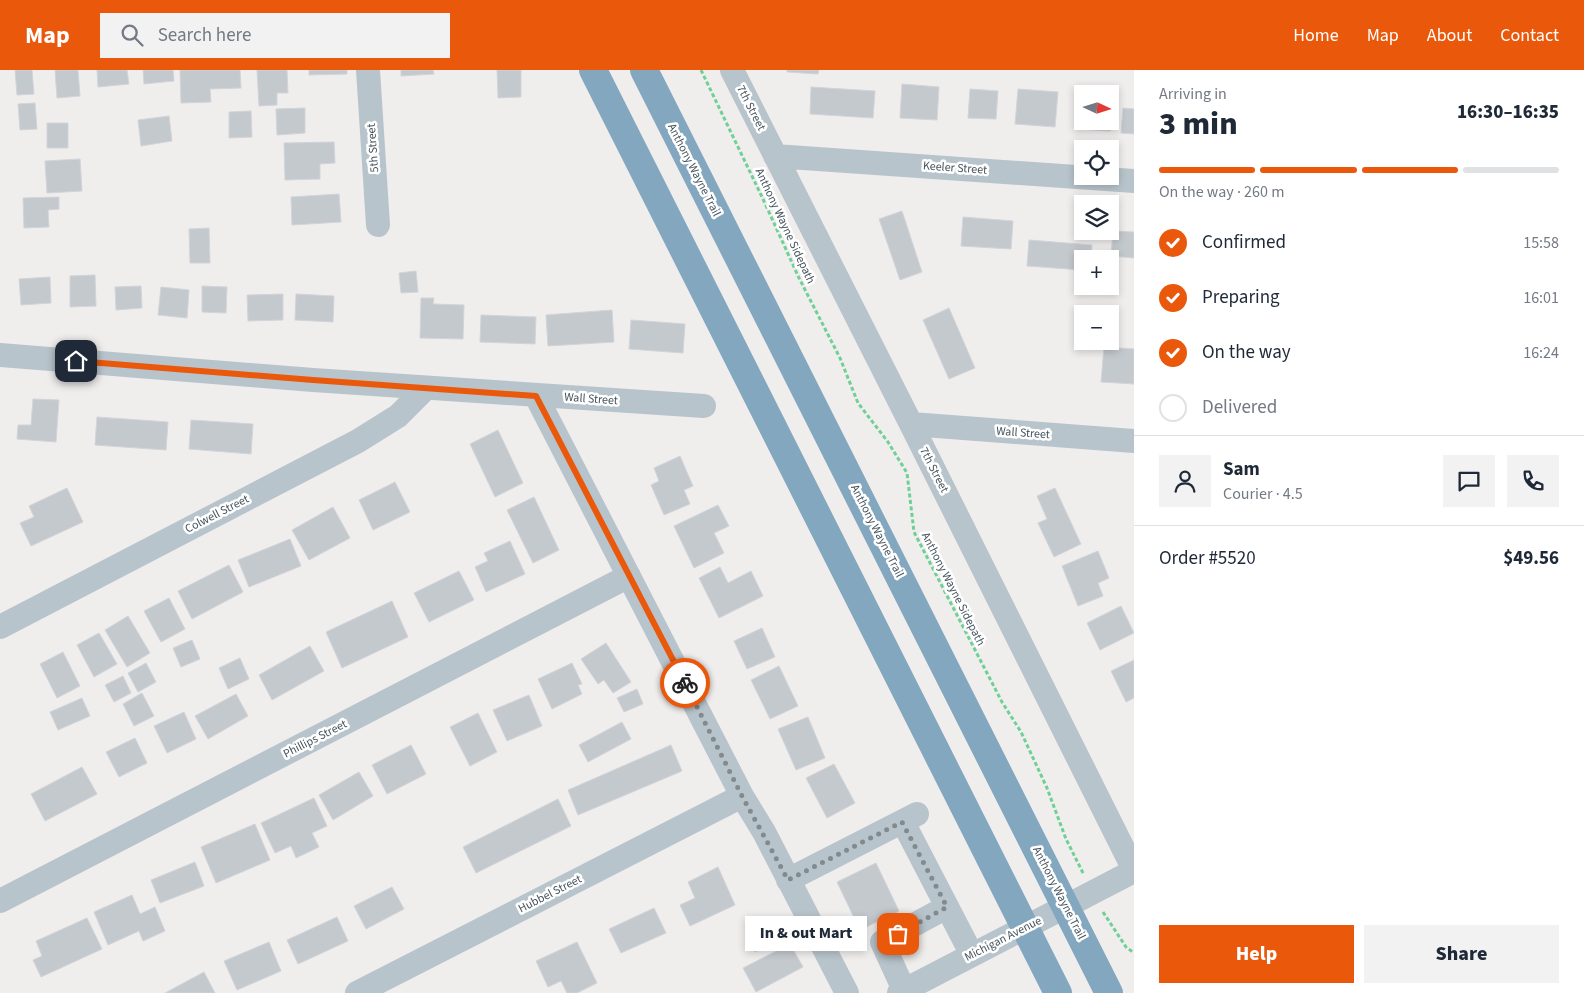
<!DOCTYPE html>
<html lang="en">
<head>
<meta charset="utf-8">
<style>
	:root { --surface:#fff; --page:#f2f2f3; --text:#1f2937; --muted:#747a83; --line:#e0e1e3; --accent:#ea580c }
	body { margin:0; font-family:"Source Sans 3",sans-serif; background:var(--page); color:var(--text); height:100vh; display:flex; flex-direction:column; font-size:19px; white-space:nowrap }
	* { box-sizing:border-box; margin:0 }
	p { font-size:16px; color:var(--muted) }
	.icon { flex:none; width:28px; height:28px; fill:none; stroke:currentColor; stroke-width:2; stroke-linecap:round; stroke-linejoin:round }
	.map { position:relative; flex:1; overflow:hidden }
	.details { display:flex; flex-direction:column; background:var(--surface); width:450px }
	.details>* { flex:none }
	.needle { width:32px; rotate:94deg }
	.controls { position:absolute; left:1074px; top:15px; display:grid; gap:10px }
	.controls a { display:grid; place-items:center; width:45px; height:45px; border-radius:0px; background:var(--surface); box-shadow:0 2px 8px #0003; font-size:25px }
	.pin { position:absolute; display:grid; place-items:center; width:42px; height:42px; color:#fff; margin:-21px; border-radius:10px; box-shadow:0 2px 8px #0006 }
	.courier { position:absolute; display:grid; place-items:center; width:50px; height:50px; margin:-25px; border:4px solid #ea580c; border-radius:50%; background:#fff; color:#222; box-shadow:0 1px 6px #0007 }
	.bubble { position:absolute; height:35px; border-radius:0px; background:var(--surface); box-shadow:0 2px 8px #0003; font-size:16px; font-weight:800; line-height:35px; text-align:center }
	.head em { font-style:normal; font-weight:800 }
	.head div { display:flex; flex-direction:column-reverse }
	.head { display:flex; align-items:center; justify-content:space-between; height:85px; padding:0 25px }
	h1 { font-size:32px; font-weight:800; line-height:38px }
	.bar { display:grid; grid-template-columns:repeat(4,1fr); gap:8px 5px; align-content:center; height:60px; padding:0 25px }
	.bar i { height:6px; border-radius:4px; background:var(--line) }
	.bar .current { background:var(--accent) }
	.bar p { grid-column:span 4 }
	.line { display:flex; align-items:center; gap:12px; padding:0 25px; border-top:1px solid var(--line) }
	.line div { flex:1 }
	.round { display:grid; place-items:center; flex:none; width:52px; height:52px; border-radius:0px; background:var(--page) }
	ol { padding:0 25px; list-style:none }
	li { display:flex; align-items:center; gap:15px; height:55px }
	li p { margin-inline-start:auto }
	li .icon { padding:5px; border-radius:50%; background:var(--accent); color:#fff; stroke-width:4 }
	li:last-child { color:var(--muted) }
	li i { width:28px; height:28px; border:2px solid var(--line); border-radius:50% }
	.primary-button { display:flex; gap:10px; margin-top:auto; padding:10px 25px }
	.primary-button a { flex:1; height:58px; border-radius:0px; background:var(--accent); color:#fff; font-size:20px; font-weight:800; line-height:58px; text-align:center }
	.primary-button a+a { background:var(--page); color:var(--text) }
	header { display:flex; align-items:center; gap:30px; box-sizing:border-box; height:70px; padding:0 25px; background:var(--accent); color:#fff }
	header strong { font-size:24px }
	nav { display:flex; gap:28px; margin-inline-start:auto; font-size:18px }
	.search { width:350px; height:45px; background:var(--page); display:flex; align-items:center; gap:12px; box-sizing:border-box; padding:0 18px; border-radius:0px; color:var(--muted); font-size:19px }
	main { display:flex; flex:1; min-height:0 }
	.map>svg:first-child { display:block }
	.building { fill:#c4c9cd; stroke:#d1d4d9 }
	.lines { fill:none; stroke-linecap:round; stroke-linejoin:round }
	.path { stroke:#6fd095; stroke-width:3; stroke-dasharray:4 2.5; stroke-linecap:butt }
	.minor { stroke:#b8c4cb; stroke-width:24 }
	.highway { stroke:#82a7bf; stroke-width:28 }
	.done { stroke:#818a8f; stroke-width:5; stroke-dasharray:0 9 }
	.route { stroke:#ea580c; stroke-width:6 }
	.labels { text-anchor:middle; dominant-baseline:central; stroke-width:5; stroke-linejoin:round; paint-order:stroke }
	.street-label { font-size:12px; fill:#45545c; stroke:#fff }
</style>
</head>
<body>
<header>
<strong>Map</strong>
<div class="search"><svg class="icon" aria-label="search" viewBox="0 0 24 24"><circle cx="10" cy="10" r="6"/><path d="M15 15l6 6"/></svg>Search here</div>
<nav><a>Home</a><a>Map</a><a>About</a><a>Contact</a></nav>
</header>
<main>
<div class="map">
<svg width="1134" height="923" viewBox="0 0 1134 923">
	<rect width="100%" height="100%" fill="#f0eded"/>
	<!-- building -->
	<path class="building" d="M 15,0 L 32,0 L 34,24 L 17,25 Z
		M 55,0 L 78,0 L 80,26 L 57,28 Z
		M 97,0 L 127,0 L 129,14 L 98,17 Z
		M 143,0 L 173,0 L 174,11 L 144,14 Z
		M 180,0 L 240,0 L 241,18 L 210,19 L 211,32 L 181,33 Z
		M 257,0 L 287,0 L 288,23 L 277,23 L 277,35 L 259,36 Z
		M 309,0 L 347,0 L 347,4 L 309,5 Z
		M 401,0 L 433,0 L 434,4 L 401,6 Z
		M 497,0 L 521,0 L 521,27 L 498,28 Z
		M 787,0 L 819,0 L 818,4 L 787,2 Z
		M 902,14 L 939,17 L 937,50 L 900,48 Z
		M 811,17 L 875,21 L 873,48 L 810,44 Z
		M 970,19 L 998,21 L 996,49 L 968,48 Z
		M 1018,19 L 1058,22 L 1055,57 L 1015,54 Z
		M 35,33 L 37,59 L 20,60 L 18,34 Z
		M 1080,35 L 1082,36 L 1082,51 L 1110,51 L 1110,38 L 1112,38 L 1110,61 L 1079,59 Z
		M 305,38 L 305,63 L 277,65 L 276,39 Z
		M 1123,38 L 1134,39 L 1134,64 L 1121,63 Z
		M 251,41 L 252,67 L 229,68 L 229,42 Z
		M 169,46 L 172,71 L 141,76 L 138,50 Z
		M 47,53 L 68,53 L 68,78 L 47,78 Z
		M 334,72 L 335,93 L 320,94 L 320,109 L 285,110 L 284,73 Z
		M 80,89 L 82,121 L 47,123 L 45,91 Z
		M 339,124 L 341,152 L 292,155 L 291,127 Z
		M 59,127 L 59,139 L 48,140 L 49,157 L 24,158 L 23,128 Z
		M 902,141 L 922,202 L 900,210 L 879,149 Z
		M 963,147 L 1013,151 L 1011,179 L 961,176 Z
		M 209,158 L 210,193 L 190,193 L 189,159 Z
		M 1113,161 L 1134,162 L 1134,188 L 1111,186 Z
		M 1029,170 L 1092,175 L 1091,189 L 1082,189 L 1082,200 L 1027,196 Z
		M 416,201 L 418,222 L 401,223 L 399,203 Z
		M 95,205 L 96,236 L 70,237 L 70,206 Z
		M 50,207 L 51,233 L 21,235 L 19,209 Z
		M 141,216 L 142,238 L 116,240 L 115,217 Z
		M 202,216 L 227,217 L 226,243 L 202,242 Z
		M 161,217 L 189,220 L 187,248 L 158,245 Z
		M 283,224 L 283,250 L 248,251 L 247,225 Z
		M 296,224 L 334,226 L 333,252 L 295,250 Z
		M 421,228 L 434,228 L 433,234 L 464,235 L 463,269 L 420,268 Z
		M 949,238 L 975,298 L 949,309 L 923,250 Z
		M 612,240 L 614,272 L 548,276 L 546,245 Z
		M 481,245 L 536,247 L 535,274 L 480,272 Z
		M 631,250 L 685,254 L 683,283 L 629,279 Z
		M 1104,277 L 1134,279 L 1134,314 L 1101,312 Z
		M 33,329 L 59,330 L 56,372 L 17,369 L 18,355 L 31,355 Z
		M 97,347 L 168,352 L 166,380 L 95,375 Z
		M 191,350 L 253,354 L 251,384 L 189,379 Z
		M 498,360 L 523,413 L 495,427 L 470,374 Z
		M 680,386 L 693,416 L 684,420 L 690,434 L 664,445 L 651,415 L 659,411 L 654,398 Z
		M 395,412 L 410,442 L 373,460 L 359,430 Z
		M 67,418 L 83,452 L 31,476 L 20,453 L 34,447 L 29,436 Z
		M 1055,418 L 1081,474 L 1054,487 L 1038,453 L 1047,449 L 1037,426 Z
		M 534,427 L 559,480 L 533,493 L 507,440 Z
		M 718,435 L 729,456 L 714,463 L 724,483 L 694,498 L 674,456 Z
		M 333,437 L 350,468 L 309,490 L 292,460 Z
		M 290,469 L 301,496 L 249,517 L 238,490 Z
		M 510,471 L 525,504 L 486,522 L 475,497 L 488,491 L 484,483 Z
		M 1098,481 L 1109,508 L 1098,513 L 1103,526 L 1078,536 L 1062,496 Z
		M 229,495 L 243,522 L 192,549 L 178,521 Z
		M 720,497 L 728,513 L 751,501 L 763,526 L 719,548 L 699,508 Z
		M 459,501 L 474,530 L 429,552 L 414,523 Z
		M 169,528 L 185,559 L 161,572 L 144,541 Z
		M 392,531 L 408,567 L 342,598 L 326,562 Z
		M 1121,536 L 1134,563 L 1100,580 L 1087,553 Z
		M 128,546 L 150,583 L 127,597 L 105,560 Z
		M 762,558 L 775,587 L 747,599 L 734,571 Z
		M 99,563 L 117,594 L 94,607 L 77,575 Z
		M 192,570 L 200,589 L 181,597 L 173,578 Z
		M 606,573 L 631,612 L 613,623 L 604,610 L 598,614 L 581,589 Z
		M 310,576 L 324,601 L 272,630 L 259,605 Z
		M 63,582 L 80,616 L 57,628 L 40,594 Z
		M 240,588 L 249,609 L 228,619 L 219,598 Z
		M 1134,590 L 1134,628 L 1126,632 L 1111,601 Z
		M 146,593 L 156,612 L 138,622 L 128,603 Z
		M 572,593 L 582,614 L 578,615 L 582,624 L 552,639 L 538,609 Z
		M 779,596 L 798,636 L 770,649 L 751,610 Z
		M 123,606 L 131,623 L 114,632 L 105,615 Z
		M 637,619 L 643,634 L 624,642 L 617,628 Z
		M 142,623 L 154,646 L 134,656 L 123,634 Z
		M 236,624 L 248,646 L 208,669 L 195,646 Z
		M 529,625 L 542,656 L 507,671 L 493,640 Z
		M 82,628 L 90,646 L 58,660 L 50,642 Z
		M 184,642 L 196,669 L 167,683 L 154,656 Z
		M 478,643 L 497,682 L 470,696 L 450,657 Z
		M 808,647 L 825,688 L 796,700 L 778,659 Z
		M 622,652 L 631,669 L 588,692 L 579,675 Z
		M 135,668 L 147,693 L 119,707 L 106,682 Z
		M 411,675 L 426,704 L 387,724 L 372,695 Z
		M 671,675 L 682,701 L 578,745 L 568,720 Z
		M 834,694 L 855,733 L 827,748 L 806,708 Z
		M 82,697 L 97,724 L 45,751 L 31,724 Z
		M 359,702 L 373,726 L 333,750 L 319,725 Z
		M 314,728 L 327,756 L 312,763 L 319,777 L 296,788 L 291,776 L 275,783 L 261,753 Z
		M 558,729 L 571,756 L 476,803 L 463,777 Z
		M 255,754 L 270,790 L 216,813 L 201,777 Z
		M 195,792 L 204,816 L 160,833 L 151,810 Z
		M 876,793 L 899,841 L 860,860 L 837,812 Z
		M 718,797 L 735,835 L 690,856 L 680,835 L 695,828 L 688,812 Z
		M 392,817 L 404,839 L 366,859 L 354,836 Z
		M 132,825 L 140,844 L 155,837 L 165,861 L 143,871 L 139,861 L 108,875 L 94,842 Z
		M 654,838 L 666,863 L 621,883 L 609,859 Z
		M 337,847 L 348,871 L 298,894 L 287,870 Z
		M 87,848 L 102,879 L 41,907 L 33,890 L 42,886 L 36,871 Z
		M 767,853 L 776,871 L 755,882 L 746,864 Z
		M 269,872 L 281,901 L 237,920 L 224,891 Z
		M 577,872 L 597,913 L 577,923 L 567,923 L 561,911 L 548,917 L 536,891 Z
		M 790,874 L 803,897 L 756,922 L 743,898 Z
		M 204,902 L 215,923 L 165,923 Z"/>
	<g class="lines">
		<!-- path -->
		<path class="path" d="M 701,0 L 763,129 L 799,208 L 840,288 L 858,333 L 888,372 L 907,403 L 914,462 L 1002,632 L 1021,662 L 1047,718 L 1066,769 L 1084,805
			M 1103,842 L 1126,877 L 1134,883"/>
		<!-- minor -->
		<path class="minor" d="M 368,0 L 378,155
			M 732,0 L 911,354 L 1134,800
			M 775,86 L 1134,111
			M 0,285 L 313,310 L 704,336
			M 536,326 L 742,726 L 764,762 L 847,923
			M 911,354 L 1134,371
			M 0,557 L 358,371 L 398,346 L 426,318
			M 903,752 L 972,885
			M 788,810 L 917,744
			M 0,831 L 629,506
			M 904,920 L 882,872 L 947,837
			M 357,923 L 742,726
			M 899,923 L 1134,801"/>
		<!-- highway -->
		<path class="highway" d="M 593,0 L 1058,923
			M 644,0 L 1109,923"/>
	</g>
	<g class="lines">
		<!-- done -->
		<path class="done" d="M 685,613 L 742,726 L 788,810 L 902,752 L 947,837 L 898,864"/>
		<!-- route -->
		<path class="route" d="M 76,291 L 313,310 L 536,326 L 685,613"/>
	</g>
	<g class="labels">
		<!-- street labels -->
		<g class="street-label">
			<text transform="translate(751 38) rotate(63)">7th Street</text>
			<text transform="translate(373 78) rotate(-94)">5th Street</text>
			<text transform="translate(955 98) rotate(4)">Keeler Street</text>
			<text transform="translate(694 100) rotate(63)">Anthony Wayne Trail</text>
			<text transform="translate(785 156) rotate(65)">Anthony Wayne Sidepath</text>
			<text transform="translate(591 329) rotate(4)">Wall Street</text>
			<text transform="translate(1023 363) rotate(4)">Wall Street</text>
			<text transform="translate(934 400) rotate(63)">7th Street</text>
			<text transform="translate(217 444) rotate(-27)">Colwell Street</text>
			<text transform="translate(877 461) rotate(63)">Anthony Wayne Trail</text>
			<text transform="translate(953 519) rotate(63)">Anthony Wayne Sidepath</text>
			<text transform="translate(315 669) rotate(-27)">Phillips Street</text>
			<text transform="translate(1059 823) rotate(63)">Anthony Wayne Trail</text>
			<text transform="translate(550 824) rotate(-27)">Hubbel Street</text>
			<text transform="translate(1003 869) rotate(-27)">Michigan Avenue</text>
		</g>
	</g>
</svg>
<div class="controls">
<a><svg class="needle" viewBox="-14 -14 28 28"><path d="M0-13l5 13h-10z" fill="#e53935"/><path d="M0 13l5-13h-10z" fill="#747a83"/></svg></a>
<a><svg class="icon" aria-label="locate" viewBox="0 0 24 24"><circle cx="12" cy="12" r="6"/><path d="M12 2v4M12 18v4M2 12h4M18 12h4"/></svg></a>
<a><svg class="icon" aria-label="layers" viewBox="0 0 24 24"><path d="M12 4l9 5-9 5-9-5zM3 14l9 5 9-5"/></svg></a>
<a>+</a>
<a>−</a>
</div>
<div class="pin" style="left:898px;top:864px;background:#ea580c"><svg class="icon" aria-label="bag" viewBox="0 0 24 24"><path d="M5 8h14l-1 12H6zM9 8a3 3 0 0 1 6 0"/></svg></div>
<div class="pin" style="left:76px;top:291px;background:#1f2937"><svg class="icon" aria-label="home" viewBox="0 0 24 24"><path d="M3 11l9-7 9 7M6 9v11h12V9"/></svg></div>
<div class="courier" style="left:685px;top:613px"><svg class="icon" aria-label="bike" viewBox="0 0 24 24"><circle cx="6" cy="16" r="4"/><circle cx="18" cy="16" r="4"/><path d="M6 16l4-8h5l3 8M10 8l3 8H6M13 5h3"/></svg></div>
<div class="bubble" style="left:745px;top:846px;width:122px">In &amp; out Mart</div>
</div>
<section class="details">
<div class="head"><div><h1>3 min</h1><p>Arriving in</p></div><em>16:30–16:35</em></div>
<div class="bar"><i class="current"></i><i class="current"></i><i class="current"></i><i></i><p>On the way · 260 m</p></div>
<ol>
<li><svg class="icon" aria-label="check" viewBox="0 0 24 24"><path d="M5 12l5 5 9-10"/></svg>Confirmed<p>15:58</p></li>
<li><svg class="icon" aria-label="check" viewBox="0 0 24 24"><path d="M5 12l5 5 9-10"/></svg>Preparing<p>16:01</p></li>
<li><svg class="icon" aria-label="check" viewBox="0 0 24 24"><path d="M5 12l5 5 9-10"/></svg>On the way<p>16:24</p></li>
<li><i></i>Delivered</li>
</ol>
<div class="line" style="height:90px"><a class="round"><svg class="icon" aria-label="person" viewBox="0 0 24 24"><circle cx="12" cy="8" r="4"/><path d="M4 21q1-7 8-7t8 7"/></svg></a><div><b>Sam</b><p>Courier · 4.5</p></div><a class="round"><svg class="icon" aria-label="chat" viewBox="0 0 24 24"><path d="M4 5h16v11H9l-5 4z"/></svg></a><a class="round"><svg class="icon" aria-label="phone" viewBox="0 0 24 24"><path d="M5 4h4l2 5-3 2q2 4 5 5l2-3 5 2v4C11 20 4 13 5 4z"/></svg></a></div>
<div class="line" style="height:65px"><div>Order #5520</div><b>$49.56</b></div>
<div class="primary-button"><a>Help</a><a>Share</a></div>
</section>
</main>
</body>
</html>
